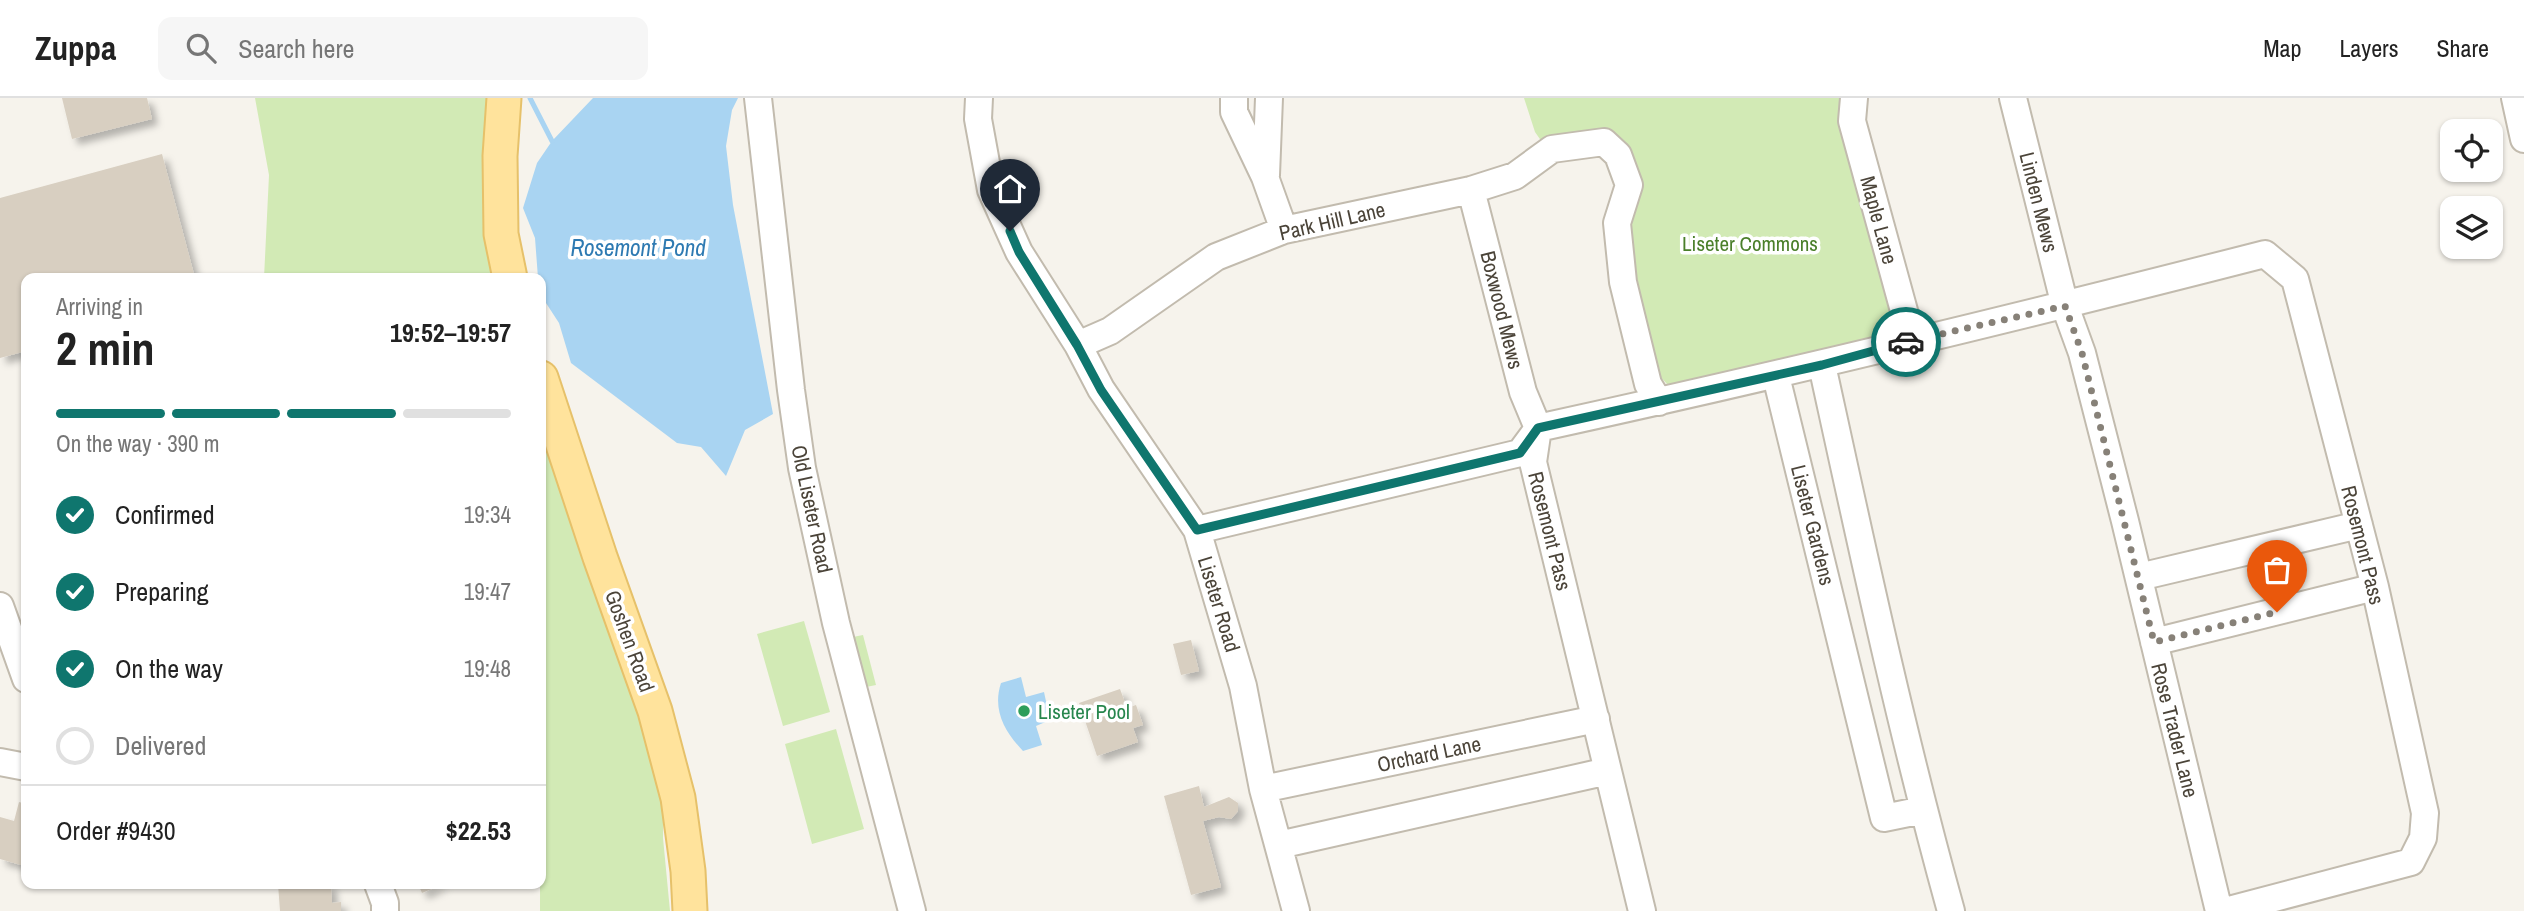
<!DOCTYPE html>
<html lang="en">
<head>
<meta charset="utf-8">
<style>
	:root { --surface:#fff; --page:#f6f6f6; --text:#222; --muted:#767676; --line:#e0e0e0; --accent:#0f766e }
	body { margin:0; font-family:"Archivo Narrow",sans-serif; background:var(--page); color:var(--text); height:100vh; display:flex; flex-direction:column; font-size:26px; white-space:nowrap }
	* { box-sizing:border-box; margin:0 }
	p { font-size:23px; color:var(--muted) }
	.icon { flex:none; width:38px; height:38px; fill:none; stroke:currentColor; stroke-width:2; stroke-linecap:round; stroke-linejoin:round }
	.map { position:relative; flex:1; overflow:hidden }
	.panel { position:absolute; left:21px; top:175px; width:525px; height:616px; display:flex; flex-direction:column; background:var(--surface); border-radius:14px; box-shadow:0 2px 5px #0004 }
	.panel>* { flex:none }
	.controls { position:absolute; left:2440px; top:21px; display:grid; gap:14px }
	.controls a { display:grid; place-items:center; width:63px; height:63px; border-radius:14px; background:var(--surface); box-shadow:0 2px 5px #0004; font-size:35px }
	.pin { position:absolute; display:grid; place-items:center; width:60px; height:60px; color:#fff; margin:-72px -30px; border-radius:50% 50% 50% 0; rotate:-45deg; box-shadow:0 0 7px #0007 }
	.pin .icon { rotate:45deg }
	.courier { position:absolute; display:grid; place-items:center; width:70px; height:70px; margin:-35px; border:5px solid #0f766e; border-radius:50%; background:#fff; color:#222; box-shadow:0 2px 9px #0007 }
	.summary em { font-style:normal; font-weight:800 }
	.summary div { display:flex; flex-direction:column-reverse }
	.summary { display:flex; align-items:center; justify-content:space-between; height:119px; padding:0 35px }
	h1 { font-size:46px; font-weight:800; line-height:52px }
	.bar { display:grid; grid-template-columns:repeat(4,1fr); gap:10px 7px; align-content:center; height:84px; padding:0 35px }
	.bar i { height:9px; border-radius:5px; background:var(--line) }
	.bar .selected { background:var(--accent) }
	.bar p { grid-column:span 4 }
	.line { display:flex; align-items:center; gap:18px; padding:0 35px; border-top:2px solid var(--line) }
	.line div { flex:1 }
	ol { padding:0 35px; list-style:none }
	li { display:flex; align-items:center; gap:21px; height:77px }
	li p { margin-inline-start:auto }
	li .icon { padding:7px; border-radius:50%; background:var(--accent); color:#fff; stroke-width:4 }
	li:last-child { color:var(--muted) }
	li i { width:38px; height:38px; border:4px solid var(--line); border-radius:50% }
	header { display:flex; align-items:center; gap:42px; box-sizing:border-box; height:98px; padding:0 35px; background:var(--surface); border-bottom:2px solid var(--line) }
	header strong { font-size:33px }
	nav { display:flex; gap:38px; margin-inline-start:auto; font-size:24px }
	.search { width:490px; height:63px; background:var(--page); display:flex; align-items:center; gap:18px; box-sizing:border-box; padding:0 24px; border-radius:14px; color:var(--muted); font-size:26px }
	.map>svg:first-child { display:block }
	.green { fill:#d2eab5 }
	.water { fill:#a9d4f2 }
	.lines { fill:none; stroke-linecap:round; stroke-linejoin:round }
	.stream { stroke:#a9d4f2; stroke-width:5 }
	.building { fill:#d8cfc1; filter:url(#shadow) }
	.minor-casing { stroke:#c2bbae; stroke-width:30 }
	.major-casing { stroke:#e6c16a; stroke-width:37 }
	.minor { stroke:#fff; stroke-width:26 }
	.major { stroke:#ffe39c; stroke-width:33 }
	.done { stroke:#878178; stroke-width:7; stroke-dasharray:0 12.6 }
	.route { stroke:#0f766e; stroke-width:9 }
	.leisure-dot { fill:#2e9e5b; stroke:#fff; stroke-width:2.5 }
	.labels { text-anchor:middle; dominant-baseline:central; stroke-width:7; stroke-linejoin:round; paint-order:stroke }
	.street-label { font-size:21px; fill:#4b4439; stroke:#fff }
	.park-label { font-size:21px; fill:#4a7f2a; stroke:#fff }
	.leisure-label { font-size:21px; fill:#27864d; stroke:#fff; text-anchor:start }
	.water-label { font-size:23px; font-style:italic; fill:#2e7ab2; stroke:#fff }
</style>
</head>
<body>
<header>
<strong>Zuppa</strong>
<div class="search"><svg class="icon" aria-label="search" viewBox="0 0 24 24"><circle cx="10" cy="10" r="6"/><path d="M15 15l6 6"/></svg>Search here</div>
<nav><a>Map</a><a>Layers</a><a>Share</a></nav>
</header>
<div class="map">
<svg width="2524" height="813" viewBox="0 0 2524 813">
	<defs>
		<filter id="shadow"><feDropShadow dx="6" dy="6" stdDeviation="3.5" flood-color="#0004"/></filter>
	</defs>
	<rect width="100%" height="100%" fill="#f6f3ec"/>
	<!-- green -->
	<path class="green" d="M 255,0 L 494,0 L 485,119 L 492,180 L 264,180 L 269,77 Z
		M 1524,0 L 1846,0 L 1894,224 L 1888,234 L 1879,242 L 1679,289 L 1667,286 L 1657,275 L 1628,153 L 1629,58 L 1542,44 L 1535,34 Z
		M 541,327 L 664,669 L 663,740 L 670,813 L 540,813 Z
		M 804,523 L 830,614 L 783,628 L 757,536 Z
		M 863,537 L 876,587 L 866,589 L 853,539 Z
		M 836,631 L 864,731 L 812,746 L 785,646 Z"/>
	<!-- water -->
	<path class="water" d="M 593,0 L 738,0 L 732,12 L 726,48 L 733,107 L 773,316 L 745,332 L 726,378 L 701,349 L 677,345 L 571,265 L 559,225 L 546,205 L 541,190 L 541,180 L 538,180 L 535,140 L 523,110 L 537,65 L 552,43 Z
		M 1021,579 L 1026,599 L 1044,594 L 1050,622 L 1036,628 L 1042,647 L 1023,653 C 1005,634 992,612 1001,585 Z"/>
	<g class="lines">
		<!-- stream -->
		<path class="stream" d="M 530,0 L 552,43"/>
	</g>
	<!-- building -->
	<path class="building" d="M 62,0 L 147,0 L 152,21 L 72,41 Z
		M 162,56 L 195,180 L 26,180 L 26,253 L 0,260 L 0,100 Z
		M 1191,542 L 1199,573 L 1181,577 L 1173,546 Z
		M 1120,591 L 1127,610 L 1136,607 L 1143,627 L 1133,630 L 1138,644 L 1097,658 L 1079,605 Z
		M 1199,688 L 1204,709 L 1229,699 L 1238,705 L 1238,713 L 1231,721 L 1219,719 L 1203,723 L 1221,789 L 1191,797 L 1164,698 Z
		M 19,704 L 26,706 L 26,760 L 23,759 L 21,767 L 0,761 L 0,719 L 14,723 Z
		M 278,786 L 331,786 L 332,805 L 341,804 L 341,813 L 280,813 Z
		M 418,786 L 443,786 L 422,795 Z"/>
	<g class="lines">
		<defs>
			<path id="minor" d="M 758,0 L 791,292 L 802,370 L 836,525 L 912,813
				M 979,0 L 978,21 L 991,92 L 1019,154 L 1078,247 L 1101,291 L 1197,432 L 1243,588 L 1263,691 L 1296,813
				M 1234,0 L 1234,14 L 1265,79 L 1284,132
				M 1854,0 L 1852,23 L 1912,242
				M 2013,0 L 2065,208 L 2082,255 L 2125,423 L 2219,813
				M 2515,0 L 2524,41
				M 1266,77 L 1269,0
				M 1471,92 L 1523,294 L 1538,330
				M 1078,247 L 1110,233 L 1216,159 L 1284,132 L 1471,92 L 1515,78 L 1552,51 L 1604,44 L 1618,57 L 1629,87 L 1617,125 L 1623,184 L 1648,286 L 1659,304
				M 1822,267 C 1862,450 1901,633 1951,813
				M 1776,278 L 1884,720 L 1923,712
				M 1538,330 C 1781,277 2023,218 2265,156 L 2295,181 L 2375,489 L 2425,715 L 2423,740 L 2411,764 L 2225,813
				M 1538,330 L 1533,364 L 1642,813
				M 1197,432 L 1520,355 L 1537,332
				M 2139,479 L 2359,427
				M 0,508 L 26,581
				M 2154,544 L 2375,489
				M 0,664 L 26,669
				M 1263,691 L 1596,621
				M 1279,747 L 1608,673
				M 378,786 L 385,805 L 385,813"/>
			<path id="major" d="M 504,0 L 500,58 L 501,136 L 510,180
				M 541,280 L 600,459 L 655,613 L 678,700 L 688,773 L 690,813"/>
		</defs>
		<!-- minor casing -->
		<use href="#minor" class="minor-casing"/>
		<!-- major casing -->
		<use href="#major" class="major-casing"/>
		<!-- minor -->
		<use href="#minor" class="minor"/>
		<!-- major -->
		<use href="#major" class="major"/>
	</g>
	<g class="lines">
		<!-- done -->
		<path class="done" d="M 1906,244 L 2065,208 L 2082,255 L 2154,544 L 2277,514"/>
		<!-- route -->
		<path class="route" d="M 1010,133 L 1019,154 L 1077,247 L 1101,292 L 1197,432 L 1520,355 L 1538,330 L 1822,267 L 1906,244"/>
	</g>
	<!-- markers -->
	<circle class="leisure-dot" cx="1024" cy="613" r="7"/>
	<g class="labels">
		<!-- street labels -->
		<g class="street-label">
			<text transform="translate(2039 104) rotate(76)">Linden Mews</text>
			<text transform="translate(1879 122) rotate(75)">Maple Lane</text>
			<text transform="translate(1332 123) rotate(-13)">Park Hill Lane</text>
			<text transform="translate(1502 212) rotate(76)">Boxwood Mews</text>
			<text transform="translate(812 411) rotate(78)">Old Liseter Road</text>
			<text transform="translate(1813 427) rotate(76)">Liseter Gardens</text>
			<text transform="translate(1550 433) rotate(76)">Rosemont Pass</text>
			<text transform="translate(2363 447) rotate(76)">Rosemont Pass</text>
			<text transform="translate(1219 506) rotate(73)">Liseter Road</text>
			<text transform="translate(630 543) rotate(70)">Goshen Road</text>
			<text transform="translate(2175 632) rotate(76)">Rose Trader Lane</text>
			<text transform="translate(1429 656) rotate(-12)">Orchard Lane</text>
		</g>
		<!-- park labels -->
		<g class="park-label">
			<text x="1750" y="145">Liseter Commons</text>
		</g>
		<!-- leisure labels -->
		<g class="leisure-label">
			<text x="1038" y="613">Liseter Pool</text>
		</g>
		<!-- water labels -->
		<g class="water-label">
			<text x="638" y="149">Rosemont Pond</text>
		</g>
	</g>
</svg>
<div class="controls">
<a><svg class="icon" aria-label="locate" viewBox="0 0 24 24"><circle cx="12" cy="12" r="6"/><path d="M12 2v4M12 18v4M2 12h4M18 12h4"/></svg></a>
<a><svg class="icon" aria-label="layers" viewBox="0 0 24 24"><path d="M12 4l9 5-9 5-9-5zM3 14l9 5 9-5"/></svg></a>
</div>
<div class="pin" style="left:2277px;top:514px;background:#ea580c"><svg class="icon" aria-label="bag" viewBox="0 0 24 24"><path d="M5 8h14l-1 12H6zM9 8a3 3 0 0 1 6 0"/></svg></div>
<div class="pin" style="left:1010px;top:133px;background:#1f2937"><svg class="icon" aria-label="home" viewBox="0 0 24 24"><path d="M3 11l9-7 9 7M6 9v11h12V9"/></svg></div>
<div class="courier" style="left:1906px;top:244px"><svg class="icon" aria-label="car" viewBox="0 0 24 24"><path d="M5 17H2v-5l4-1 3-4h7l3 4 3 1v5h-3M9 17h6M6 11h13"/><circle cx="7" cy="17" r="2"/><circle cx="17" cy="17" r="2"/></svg></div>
<section class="panel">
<div class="summary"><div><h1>2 min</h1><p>Arriving in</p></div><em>19:52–19:57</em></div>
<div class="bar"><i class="selected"></i><i class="selected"></i><i class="selected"></i><i></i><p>On the way · 390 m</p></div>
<ol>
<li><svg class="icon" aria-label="check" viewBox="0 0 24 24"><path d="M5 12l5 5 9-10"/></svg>Confirmed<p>19:34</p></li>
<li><svg class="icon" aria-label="check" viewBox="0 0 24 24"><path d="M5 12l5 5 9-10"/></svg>Preparing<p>19:47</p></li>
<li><svg class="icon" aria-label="check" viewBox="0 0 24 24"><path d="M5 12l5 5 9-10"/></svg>On the way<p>19:48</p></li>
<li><i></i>Delivered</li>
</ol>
<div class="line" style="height:91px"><div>Order #9430</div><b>$22.53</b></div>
</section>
</div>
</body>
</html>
